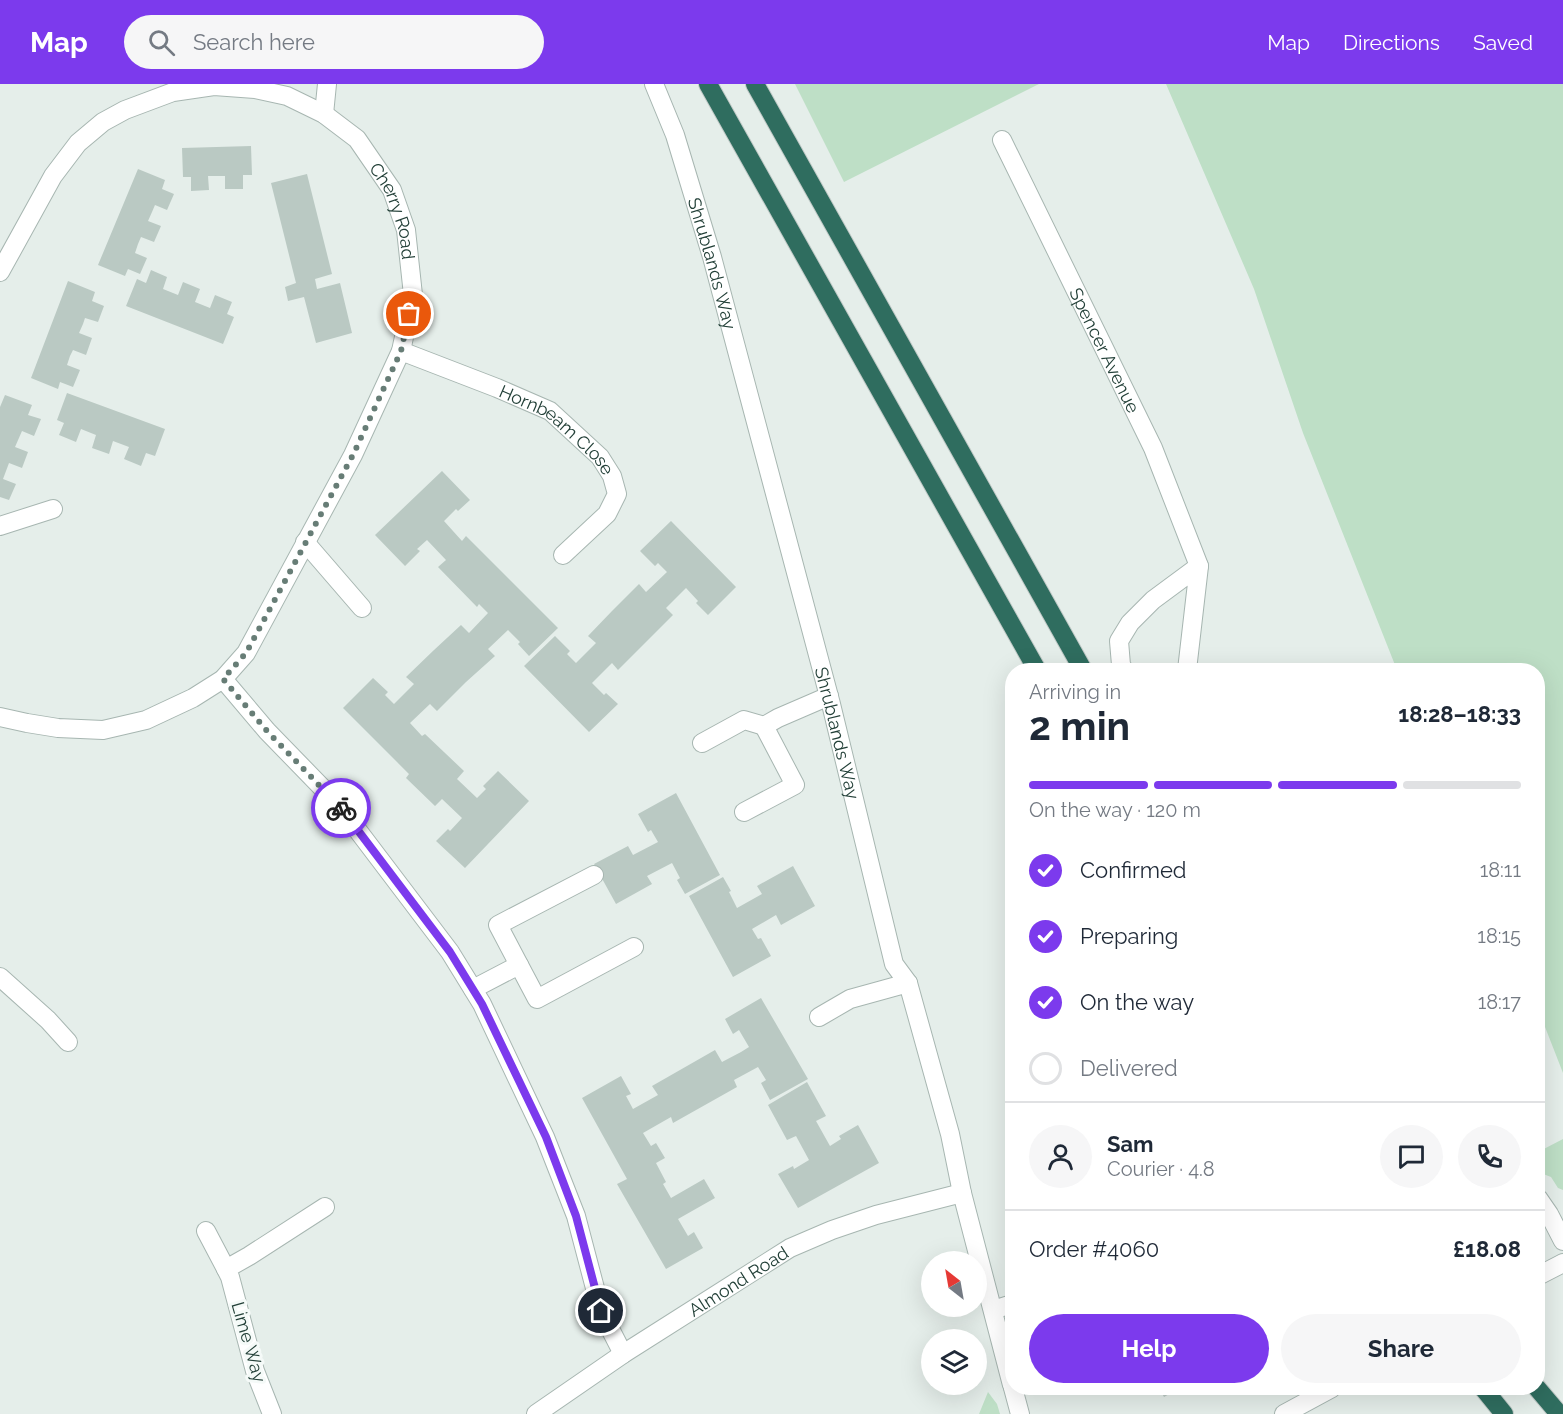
<!DOCTYPE html>
<html lang="en">
<head>
<meta charset="utf-8">
<style>
	:root { --surface:#fff; --page:#f6f6f7; --text:#1f2937; --muted:#747a83; --line:#e0e1e3; --accent:#7c3aed }
	body { margin:0; font-family:Raleway,sans-serif; background:var(--page); color:var(--text); height:100vh; display:flex; flex-direction:column; font-size:22px; white-space:nowrap }
	* { box-sizing:border-box; margin:0 }
	p { font-size:20px; color:var(--muted) }
	.icon { flex:none; width:33px; height:33px; fill:none; stroke:currentColor; stroke-width:2; stroke-linecap:round; stroke-linejoin:round }
	.map { position:relative; flex:1; overflow:hidden }
	.side { position:absolute; left:1005px; top:579px; width:540px; height:732px; display:flex; flex-direction:column; background:var(--surface); border-radius:24px; box-shadow:0 6px 24px #0002 }
	.side>* { flex:none }
	.needle { width:39px; rotate:329deg }
	.controls { position:absolute; left:921px; top:1167px; display:grid; gap:12px }
	.controls a { display:grid; place-items:center; width:66px; height:66px; border-radius:50%; background:var(--surface); box-shadow:0 6px 24px #0002; font-size:30px }
	.pin { position:absolute; display:grid; place-items:center; width:51px; height:51px; color:#fff; margin:-26px; border:3px solid #fff; border-radius:50%; box-shadow:0 2px 6px #0007 }
	.courier { position:absolute; display:grid; place-items:center; width:60px; height:60px; margin:-30px; border:4px solid #7c3aed; border-radius:50%; background:#fff; color:#222; box-shadow:0 2px 8px #0007 }
	.head em { font-style:normal; font-weight:700 }
	.head div { display:flex; flex-direction:column-reverse }
	.head { display:flex; align-items:center; justify-content:space-between; height:102px; padding:0 24px }
	h1 { font-size:39px; font-weight:700; line-height:45px }
	.bar { display:grid; grid-template-columns:repeat(4,1fr); gap:9px 6px; align-content:center; height:72px; padding:0 24px }
	.bar i { height:8px; border-radius:4px; background:var(--line) }
	.bar .active { background:var(--accent) }
	.bar p { grid-column:span 4 }
	.line { display:flex; align-items:center; gap:15px; padding:0 24px; border-top:2px solid var(--line) }
	.line div { flex:1 }
	.round { display:grid; place-items:center; flex:none; width:63px; height:63px; border-radius:32px; background:var(--page) }
	ol { padding:0 24px; list-style:none }
	li { display:flex; align-items:center; gap:18px; height:66px }
	li p { margin-inline-start:auto }
	li .icon { padding:6px; border-radius:50%; background:var(--accent); color:#fff; stroke-width:4 }
	li:last-child { color:var(--muted) }
	li i { width:33px; height:33px; border:3px solid var(--line); border-radius:50% }
	.cta { display:flex; gap:12px; margin-top:auto; padding:12px 24px }
	.cta a { flex:1; height:69px; border-radius:36px; background:var(--accent); color:#fff; font-size:24px; font-weight:700; line-height:69px; text-align:center }
	.cta a+a { background:var(--page); color:var(--text) }
	header { display:flex; align-items:center; gap:36px; box-sizing:border-box; height:84px; padding:0 30px; background:var(--accent); color:#fff }
	header strong { font-size:28px }
	nav { display:flex; gap:33px; margin-inline-start:auto; font-size:21px }
	.search { width:420px; height:54px; background:var(--page); display:flex; align-items:center; gap:15px; box-sizing:border-box; padding:0 21px; border-radius:33px; color:var(--muted); font-size:22px }
	.map>svg:first-child { display:block }
	.green { fill:#bedfc6 }
	.building { fill:#bac9c3 }
	.lines { fill:none; stroke-linecap:round; stroke-linejoin:round }
	.minor-casing { stroke:#a7b6b1; stroke-width:20 }
	.highway-casing { stroke:#c1cac7; stroke-width:20 }
	.minor { stroke:#fff; stroke-width:18 }
	.highway { stroke:#2f6d5f; stroke-width:18 }
	.done { stroke:#677d76; stroke-width:6; stroke-dasharray:0 10.8 }
	.route { stroke:#7c3aed; stroke-width:8 }
	.labels { text-anchor:middle; dominant-baseline:central; stroke-width:6; stroke-linejoin:round; paint-order:stroke }
	.street-label { font-size:18px; fill:#234038; stroke:#f5faf8 }
</style>
</head>
<body>
<header>
<strong>Map</strong>
<div class="search"><svg class="icon" aria-label="search" viewBox="0 0 24 24"><circle cx="10" cy="10" r="6"/><path d="M15 15l6 6"/></svg>Search here</div>
<nav><a>Map</a><a>Directions</a><a>Saved</a></nav>
</header>
<div class="map">
<svg width="1563" height="1330" viewBox="0 0 1563 1330">
	<rect width="100%" height="100%" fill="#e5eeea"/>
	<!-- green -->
	<path class="green" d="M 795,0 L 1039,0 L 844,98 Z
		M 1166,0 L 1563,0 L 1563,989 L 1538,925 L 1538,586 L 1397,586 L 1303,349 L 1254,205 Z
		M 1563,1055 L 1563,1106 L 1558,1104 L 1551,1093 L 1538,1088 L 1538,1068 Z
		M 988,1308 L 997,1320 L 1000,1330 L 979,1330 Z"/>
	<!-- building -->
	<path class="building" d="M 251,62 L 252,91 L 243,91 L 243,105 L 225,105 L 225,92 L 208,92 L 209,106 L 191,107 L 191,93 L 183,93 L 182,64 Z
		M 138,85 L 165,96 L 162,105 L 174,110 L 167,126 L 155,121 L 152,128 L 148,137 L 161,142 L 154,158 L 141,153 L 138,160 L 135,169 L 147,174 L 140,190 L 128,185 L 125,192 L 98,181 Z
		M 307,90 L 332,190 L 315,195 L 317,205 L 340,199 L 352,249 L 316,259 L 304,213 L 288,217 L 285,203 L 296,199 L 271,99 Z
		M 151,186 L 167,193 L 163,205 L 178,211 L 183,198 L 200,205 L 195,218 L 210,224 L 215,211 L 232,218 L 227,230 L 234,233 L 223,260 L 126,222 L 137,195 L 146,199 Z
		M 68,197 L 95,208 L 92,217 L 104,222 L 98,238 L 85,234 L 83,240 L 79,249 L 92,254 L 86,271 L 73,266 L 70,272 L 67,281 L 80,286 L 73,303 L 60,298 L 58,305 L 31,294 Z
		M 67,309 L 165,345 L 155,372 L 146,369 L 141,382 L 124,375 L 129,363 L 113,357 L 109,370 L 92,364 L 96,351 L 81,345 L 76,358 L 59,351 L 64,339 L 57,336 Z
		M 5,311 L 32,321 L 28,331 L 41,335 L 34,352 L 22,347 L 15,363 L 28,368 L 22,384 L 9,379 L 3,395 L 16,400 L 9,416 L 0,413 L 0,323 Z
		M 442,387 L 470,416 L 458,427 L 456,425 L 444,437 L 462,457 L 466,452 L 558,544 L 529,572 L 518,560 L 520,558 L 508,546 L 488,565 L 495,572 L 466,598 L 437,627 L 430,620 L 410,639 L 422,652 L 425,650 L 464,687 L 457,695 L 477,714 L 486,705 L 483,702 L 498,687 L 529,717 L 465,784 L 436,757 L 448,745 L 450,747 L 462,734 L 442,715 L 435,722 L 406,694 L 409,690 L 343,624 L 373,594 L 388,608 L 385,611 L 394,620 L 414,600 L 406,593 L 434,566 L 461,541 L 469,549 L 488,529 L 479,520 L 477,523 L 438,483 L 446,476 L 427,456 L 417,465 L 420,467 L 405,482 L 375,451 Z
		M 671,437 L 736,503 L 708,531 L 696,519 L 698,517 L 686,504 L 666,524 L 673,531 L 618,586 L 612,579 L 592,599 L 604,611 L 606,609 L 618,620 L 589,648 L 524,582 L 555,552 L 570,567 L 567,570 L 576,579 L 596,559 L 588,552 L 612,527 L 639,500 L 646,508 L 667,488 L 658,479 L 655,482 L 640,467 Z
		M 676,709 L 720,791 L 685,810 L 677,796 L 680,794 L 672,779 L 647,792 L 652,800 L 616,820 L 594,780 L 628,762 L 633,771 L 658,758 L 651,746 L 648,748 L 638,730 Z
		M 793,782 L 815,822 L 781,841 L 776,831 L 752,845 L 758,855 L 761,854 L 771,872 L 733,893 L 689,812 L 723,793 L 731,807 L 729,808 L 737,824 L 762,810 L 757,802 Z
		M 761,914 L 808,995 L 770,1016 L 761,999 L 766,996 L 758,983 L 734,996 L 737,1003 L 673,1039 L 671,1033 L 643,1049 L 651,1062 L 656,1059 L 665,1074 L 656,1079 L 666,1098 L 663,1100 L 671,1114 L 704,1095 L 715,1114 L 678,1135 L 688,1152 L 694,1148 L 703,1164 L 666,1185 L 617,1100 L 627,1095 L 582,1014 L 621,992 L 631,1010 L 626,1012 L 633,1025 L 658,1011 L 652,1002 L 715,966 L 722,978 L 741,968 L 749,963 L 739,946 L 733,950 L 725,935 Z
		M 807,998 L 826,1032 L 816,1037 L 830,1062 L 841,1055 L 839,1052 L 858,1041 L 879,1079 L 798,1124 L 778,1090 L 793,1082 L 794,1085 L 809,1076 L 796,1052 L 787,1056 L 768,1021 Z
		M 1159,1304 L 1180,1304 L 1164,1313 Z"/>
	<g class="lines">
		<defs>
			<g id="minor">
				<path id="s1" d="M 654,0 L 675,51 L 712,173 L 831,620 L 894,880 L 908,899 L 950,1050 L 962,1109 L 1012,1301"/>
				<path d="M 324,30 L 327,0"/>
				<path id="s2" d="M 1002,56 L 1153,364 L 1199,482"/>
				<path id="s3" d="M 0,188 L 53,92 L 78,59 L 103,38 L 125,26 L 173,8 L 214,2 L 255,5 L 287,12 L 324,30 L 357,55 L 392,106 L 406,146 L 413,211 L 401,267 L 353,371 L 246,569 L 223,595 L 193,614 L 146,636 L 103,646 L 58,644 L 27,639 L 0,633"/>
				<path id="s4" d="M 401,267 L 497,304 L 550,327 L 600,373 L 612,392 L 617,410 L 607,430 L 563,471"/>
				<path d="M 0,442 L 53,425"/>
				<path d="M 305,458 L 362,524"/>
				<path d="M 1124,586 L 1121,581 L 1119,557 L 1130,539 L 1153,516 L 1199,482 L 1187,586"/>
				<path d="M 223,595 L 267,647 L 337,719 L 450,868 L 482,920 L 545,1053 L 576,1132 L 601,1227 L 623,1270"/>
				<path d="M 702,659 L 744,636 L 764,642 L 778,634 L 829,612"/>
				<path d="M 744,728 L 795,701 L 764,642"/>
				<path d="M 519,881 L 498,841 L 594,791"/>
				<path d="M 0,893 L 48,936 L 68,958"/>
				<path d="M 473,905 L 519,881 L 537,915 L 634,863"/>
				<path d="M 819,933 L 850,915 L 908,899"/>
				<path d="M 1538,1114 L 1549,1130 L 1563,1157"/>
				<path d="M 206,1147 L 226,1185"/>
				<path d="M 1538,1192 L 1563,1179"/>
				<path d="M 993,1226 L 1012,1220"/>
				<path d="M 1013,1304 L 1020,1330"/>
				<path d="M 272,1330 L 255,1287 L 230,1193 L 226,1185 L 249,1172 L 325,1123"/>
				<path id="s5" d="M 536,1330 L 623,1270 L 790,1164 L 832,1146 L 876,1131 L 962,1109"/>
				<path d="M 1284,1330 L 1332,1304"/>
			</g>
			<path id="highway" d="M 708,0 L 1037,586
				M 755,0 L 1083,586
				M 1483,1304 L 1504,1330
				M 1537,1304 L 1559,1330"/>
		</defs>
		<!-- minor casing -->
		<use href="#minor" class="minor-casing"/>
		<!-- highway casing -->
		<use href="#highway" class="highway-casing"/>
		<!-- minor -->
		<use href="#minor" class="minor"/>
		<!-- highway -->
		<use href="#highway" class="highway"/>
	</g>
	<g class="lines">
		<!-- done -->
		<path class="done" d="M 341,724 L 267,647 L 223,595 L 246,569 L 353,371 L 401,267 L 409,230"/>
		<!-- route -->
		<path class="route" d="M 341,724 L 450,868 L 482,920 L 546,1053 L 576,1132 L 601,1227"/>
	</g>
	<g class="labels">
		<!-- street labels -->
		<g class="street-label">
			<text stroke="none"><textPath href="#s3" startOffset="540">Cherry Road</textPath></text>
			<text stroke="none"><textPath href="#s1" startOffset="189">Shrublands Way</textPath></text>
			<text stroke="none"><textPath href="#s2" startOffset="234">Spencer Avenue</textPath></text>
			<text stroke="none"><textPath href="#s4" startOffset="177">Hornbeam Close</textPath></text>
			<text stroke="none"><textPath href="#s1" startOffset="675">Shrublands Way</textPath></text>
			<text stroke="none"><textPath href="#s5" startOffset="242">Almond Road</textPath></text>
			<text transform="translate(249 1258) rotate(74)">Lime Way</text>
		</g>
	</g>
</svg>
<div class="controls">
<a><svg class="needle" viewBox="-14 -14 28 28"><path d="M0-13l5 13h-10z" fill="#e53935"/><path d="M0 13l5-13h-10z" fill="#747a83"/></svg></a>
<a><svg class="icon" aria-label="layers" viewBox="0 0 24 24"><path d="M12 4l9 5-9 5-9-5zM3 14l9 5 9-5"/></svg></a>
</div>
<div class="pin" style="left:409px;top:230px;background:#ea580c"><svg class="icon" aria-label="bag" viewBox="0 0 24 24"><path d="M5 8h14l-1 12H6zM9 8a3 3 0 0 1 6 0"/></svg></div>
<div class="pin" style="left:601px;top:1227px;background:#1f2937"><svg class="icon" aria-label="home" viewBox="0 0 24 24"><path d="M3 11l9-7 9 7M6 9v11h12V9"/></svg></div>
<div class="courier" style="left:341px;top:724px"><svg class="icon" aria-label="bike" viewBox="0 0 24 24"><circle cx="6" cy="16" r="4"/><circle cx="18" cy="16" r="4"/><path d="M6 16l4-8h5l3 8M10 8l3 8H6M13 5h3"/></svg></div>
<section class="side">
<div class="head"><div><h1>2 min</h1><p>Arriving in</p></div><em>18:28–18:33</em></div>
<div class="bar"><i class="active"></i><i class="active"></i><i class="active"></i><i></i><p>On the way · 120 m</p></div>
<ol>
<li><svg class="icon" aria-label="check" viewBox="0 0 24 24"><path d="M5 12l5 5 9-10"/></svg>Confirmed<p>18:11</p></li>
<li><svg class="icon" aria-label="check" viewBox="0 0 24 24"><path d="M5 12l5 5 9-10"/></svg>Preparing<p>18:15</p></li>
<li><svg class="icon" aria-label="check" viewBox="0 0 24 24"><path d="M5 12l5 5 9-10"/></svg>On the way<p>18:17</p></li>
<li><i></i>Delivered</li>
</ol>
<div class="line" style="height:108px"><a class="round"><svg class="icon" aria-label="person" viewBox="0 0 24 24"><circle cx="12" cy="8" r="4"/><path d="M4 21q1-7 8-7t8 7"/></svg></a><div><b>Sam</b><p>Courier · 4.8</p></div><a class="round"><svg class="icon" aria-label="chat" viewBox="0 0 24 24"><path d="M4 5h16v11H9l-5 4z"/></svg></a><a class="round"><svg class="icon" aria-label="phone" viewBox="0 0 24 24"><path d="M5 4h4l2 5-3 2q2 4 5 5l2-3 5 2v4C11 20 4 13 5 4z"/></svg></a></div>
<div class="line" style="height:78px"><div>Order #4060</div><b>£18.08</b></div>
<div class="cta"><a>Help</a><a>Share</a></div>
</section>
</div>
</body>
</html>
